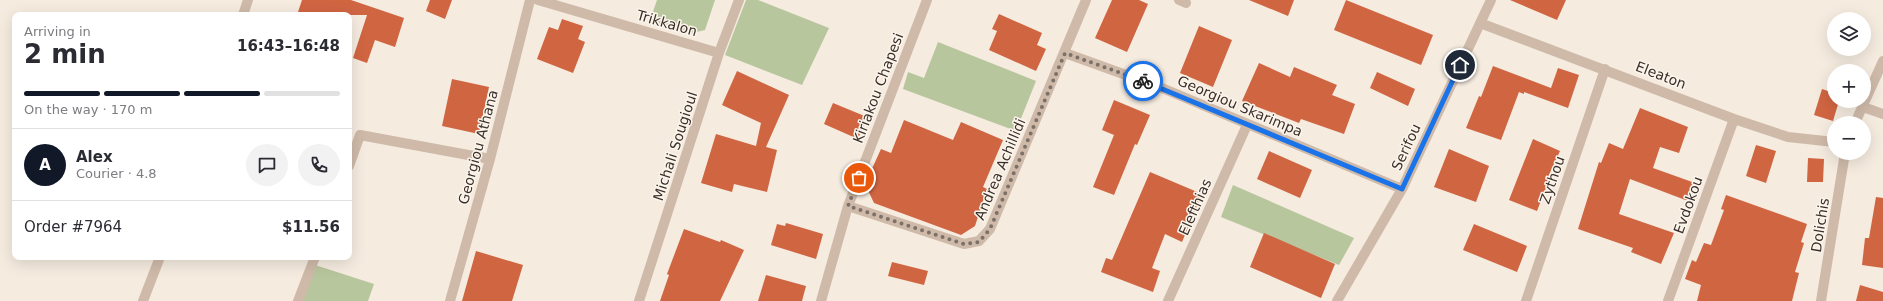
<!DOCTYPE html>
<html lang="en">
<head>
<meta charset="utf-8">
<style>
	:root { --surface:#fff; --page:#f2f2f3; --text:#2b2b33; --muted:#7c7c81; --line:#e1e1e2; --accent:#111827 }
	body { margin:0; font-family:"DejaVu Sans",sans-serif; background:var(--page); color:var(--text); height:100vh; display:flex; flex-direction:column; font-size:15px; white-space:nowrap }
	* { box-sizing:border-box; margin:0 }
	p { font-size:13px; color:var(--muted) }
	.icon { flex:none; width:22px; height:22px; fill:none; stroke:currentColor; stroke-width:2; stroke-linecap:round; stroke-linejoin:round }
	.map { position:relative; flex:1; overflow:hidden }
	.sheet { position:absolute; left:12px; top:12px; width:340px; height:248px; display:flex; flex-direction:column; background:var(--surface); border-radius:8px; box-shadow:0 4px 16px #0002 }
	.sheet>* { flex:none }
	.buttons { position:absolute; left:1827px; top:12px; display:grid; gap:8px }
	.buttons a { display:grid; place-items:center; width:44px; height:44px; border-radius:50%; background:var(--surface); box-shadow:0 4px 16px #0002; font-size:20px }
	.pin { position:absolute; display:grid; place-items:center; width:34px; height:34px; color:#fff; margin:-17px; border:2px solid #fff; border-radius:50%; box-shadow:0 1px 4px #0007 }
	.courier { position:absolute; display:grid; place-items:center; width:40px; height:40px; margin:-20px; border:3px solid #1a73e8; border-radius:50%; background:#fff; color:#222; box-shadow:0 1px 5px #0007 }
	.overview em { font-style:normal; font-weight:800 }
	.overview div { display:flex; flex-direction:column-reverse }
	.overview { display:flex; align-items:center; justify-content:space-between; height:68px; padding:0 12px }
	h1 { font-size:26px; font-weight:800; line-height:30px }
	.bar { display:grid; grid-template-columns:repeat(4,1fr); gap:6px 4px; align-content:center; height:48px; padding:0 12px }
	.bar i { height:5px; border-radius:3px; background:var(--line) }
	.bar .on { background:var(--accent) }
	.bar p { grid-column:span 4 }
	.line { display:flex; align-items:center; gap:10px; padding:0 12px; border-top:1px solid var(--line) }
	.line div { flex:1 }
	.round { display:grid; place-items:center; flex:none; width:42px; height:42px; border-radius:21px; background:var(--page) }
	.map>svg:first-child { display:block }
	.green { fill:#b8c69d }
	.building { fill:#d06542 }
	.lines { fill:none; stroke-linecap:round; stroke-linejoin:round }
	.minor { stroke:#cfbaa9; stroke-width:10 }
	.done { stroke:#7c7169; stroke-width:4; stroke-dasharray:0 7.2 }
	.route { stroke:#1a73e8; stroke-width:5 }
	.labels { text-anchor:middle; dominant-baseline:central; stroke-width:3; stroke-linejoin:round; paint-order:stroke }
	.street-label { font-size:14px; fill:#3b2f2a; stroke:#fcf5ec }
</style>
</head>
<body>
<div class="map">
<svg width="1883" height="301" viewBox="0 0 1883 301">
	<rect width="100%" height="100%" fill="#f5ebdf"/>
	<!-- green -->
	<path class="green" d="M 657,0 L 715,0 L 705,30 L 688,34 L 649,23 Z
		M 746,0 L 758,0 L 829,28 L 802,85 L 725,55 Z
		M 938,42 L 1036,81 L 1016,131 L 903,89 L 908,72 L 924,78 Z
		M 1233,185 L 1354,238 L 1339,265 L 1221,217 Z
		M 312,264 L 374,284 L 368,301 L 299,301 Z"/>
	<!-- building -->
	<path class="building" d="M 302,0 L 351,0 L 404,18 L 395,47 L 375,40 L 367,63 L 353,58 L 367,15 L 297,15 Z
		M 430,0 L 452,0 L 445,19 L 426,11 Z
		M 1112,0 L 1139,0 L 1148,4 L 1127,52 L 1095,38 Z
		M 1249,0 L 1294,0 L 1288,16 Z
		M 1346,0 L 1433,35 L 1421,65 L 1334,30 Z
		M 1510,0 L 1566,0 L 1557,20 Z
		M 999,14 L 1042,33 L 1037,45 L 1046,49 L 1036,71 L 989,50 L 997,31 L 992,29 Z
		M 562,19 L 583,26 L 578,39 L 585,42 L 573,73 L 537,59 L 549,27 L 558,30 Z
		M 1199,26 L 1232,40 L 1213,87 L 1180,73 Z
		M 1259,63 L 1290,77 L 1294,67 L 1337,85 L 1332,95 L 1355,104 L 1344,134 L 1301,119 L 1299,123 L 1242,101 Z
		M 1493,66 L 1551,88 L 1558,68 L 1579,75 L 1568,108 L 1524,92 L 1524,94 L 1519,92 L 1501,140 L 1466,128 L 1479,96 L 1481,97 Z
		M 737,71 L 789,95 L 766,147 L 777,150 L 767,192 L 734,184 L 732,192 L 701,183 L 716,134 L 756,146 L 761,123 L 722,105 Z
		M 1377,72 L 1415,89 L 1408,106 L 1370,88 Z
		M 452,79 L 489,87 L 479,134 L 442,126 Z
		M 1822,89 L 1834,93 L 1834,101 L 1839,101 L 1833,121 L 1814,115 Z
		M 1114,100 L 1150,115 L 1137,145 L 1135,144 L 1114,195 L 1093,187 L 1114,135 L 1102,130 Z
		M 833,103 L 867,117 L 858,139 L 824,124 Z
		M 1640,108 L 1688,127 L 1679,153 L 1660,147 L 1653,168 L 1695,183 L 1688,201 L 1630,179 L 1619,214 L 1674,233 L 1661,264 L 1631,252 L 1633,248 L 1578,229 L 1599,162 L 1601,163 L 1609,143 L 1623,149 Z
		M 904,120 L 953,140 L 961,122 L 1003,140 L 983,187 L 987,189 L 975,226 L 961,235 L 874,203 L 865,184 L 881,149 L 891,153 Z
		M 1533,139 L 1560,151 L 1547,179 L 1549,180 L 1537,211 L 1509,200 Z
		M 1756,145 L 1776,151 L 1766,183 L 1746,176 Z
		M 1449,149 L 1489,166 L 1476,202 L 1434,187 Z
		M 1269,151 L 1312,170 L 1300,198 L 1257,179 Z
		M 1808,158 L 1824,159 L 1823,182 L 1807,182 Z
		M 1150,172 L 1202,194 L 1182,242 L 1165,234 L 1152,268 L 1160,271 L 1153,292 L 1101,272 L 1106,258 L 1112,260 Z
		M 1726,195 L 1807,224 L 1801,242 L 1804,243 L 1795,272 L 1799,273 L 1792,301 L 1697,301 L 1701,285 L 1685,279 L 1692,260 L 1696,262 L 1704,243 L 1711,245 L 1724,210 L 1721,209 Z
		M 1876,197 L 1883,198 L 1883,268 L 1862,265 L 1865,238 L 1869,238 Z
		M 786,223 L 823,234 L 816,259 L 771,245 L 777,224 L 785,226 Z
		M 1474,224 L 1527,246 L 1517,272 L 1463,250 Z
		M 684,229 L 720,242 L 721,240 L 744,250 L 720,301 L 660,301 L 669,275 L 667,274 Z
		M 1264,233 L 1335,264 L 1321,298 L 1250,267 Z
		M 476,251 L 523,265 L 512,301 L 462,301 Z
		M 892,262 L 928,271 L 924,285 L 888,276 Z
		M 766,275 L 806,286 L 802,301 L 758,301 Z
		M 1860,285 L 1883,292 L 1883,301 L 1856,301 Z"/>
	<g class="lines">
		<!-- minor -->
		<path class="minor" d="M 538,0 L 719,53
			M 1179,0 L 1186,3
			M 243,15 L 248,0
			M 1480,23 L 1734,119 L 1788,137 L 1834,142
			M 1065,53 L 1162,88 L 1402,189
			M 1863,107 L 1883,114
			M 1855,123 L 1883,61
			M 349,166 L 360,135 L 490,159
			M 848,206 L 964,244 L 979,241 L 990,229 L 1086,0
			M 143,301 L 160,257
			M 298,301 L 315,257
			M 450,301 L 490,159 L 530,0
			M 639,301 L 719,53 L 739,0
			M 821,301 L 848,206 L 927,0
			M 1168,301 L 1247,125
			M 1337,301 L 1402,189 L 1491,0
			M 1526,301 L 1605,69
			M 1668,301 L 1734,119
			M 1821,301 L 1845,153"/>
	</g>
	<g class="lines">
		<!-- done -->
		<path class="done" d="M 859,178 L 848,206 L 964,244 L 979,242 L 990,229 L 1065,53 L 1143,81"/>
		<!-- route -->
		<path class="route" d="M 1143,81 L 1402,189 L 1460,65"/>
	</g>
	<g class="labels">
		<!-- street labels -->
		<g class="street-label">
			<text transform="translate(667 23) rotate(16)">Trikkalon</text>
			<text transform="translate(1661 75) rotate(21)">Eleaton</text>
			<text transform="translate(878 88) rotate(-69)">Kiriakou Chapesi</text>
			<text transform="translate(1240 106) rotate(23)">Georgiou Skarimpa</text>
			<text transform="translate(675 146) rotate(-72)">Michali Sougioul</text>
			<text transform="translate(478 147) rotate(-75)">Georgiou Athana</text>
			<text transform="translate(1406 147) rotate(-65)">Serifou</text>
			<text transform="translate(1000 169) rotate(-67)">Andrea Achillidi</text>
			<text transform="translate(1552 180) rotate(-71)">Zythou</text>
			<text transform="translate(1688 205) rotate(-70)">Evdokou</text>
			<text transform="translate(1195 207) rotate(-66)">Elefthias</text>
			<text transform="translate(1820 225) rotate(-81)">Dolichis</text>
		</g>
	</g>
</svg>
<div class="buttons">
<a><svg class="icon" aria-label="layers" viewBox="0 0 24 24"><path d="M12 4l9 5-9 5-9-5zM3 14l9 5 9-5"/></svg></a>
<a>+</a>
<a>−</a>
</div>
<div class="pin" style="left:859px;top:178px;background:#ea580c"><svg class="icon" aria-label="bag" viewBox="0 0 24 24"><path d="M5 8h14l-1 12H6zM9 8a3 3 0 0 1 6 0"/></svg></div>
<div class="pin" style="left:1460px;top:65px;background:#1f2937"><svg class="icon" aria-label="home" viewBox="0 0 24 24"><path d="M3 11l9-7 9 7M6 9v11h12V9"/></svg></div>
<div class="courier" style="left:1143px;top:81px"><svg class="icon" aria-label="bike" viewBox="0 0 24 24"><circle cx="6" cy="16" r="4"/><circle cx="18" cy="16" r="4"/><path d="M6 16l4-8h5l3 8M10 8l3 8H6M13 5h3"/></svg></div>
<section class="sheet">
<div class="overview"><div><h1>2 min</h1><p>Arriving in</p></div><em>16:43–16:48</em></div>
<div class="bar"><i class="on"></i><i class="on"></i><i class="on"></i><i></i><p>On the way · 170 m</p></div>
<div class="line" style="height:72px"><b class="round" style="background:var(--accent);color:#fff">A</b><div><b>Alex</b><p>Courier · 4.8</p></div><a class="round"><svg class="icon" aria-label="chat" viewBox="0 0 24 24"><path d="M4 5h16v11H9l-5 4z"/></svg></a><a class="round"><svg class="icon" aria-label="phone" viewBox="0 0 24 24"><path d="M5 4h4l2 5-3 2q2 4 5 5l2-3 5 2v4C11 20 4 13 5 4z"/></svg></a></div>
<div class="line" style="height:52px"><div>Order #7964</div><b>$11.56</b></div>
</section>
</div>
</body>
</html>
